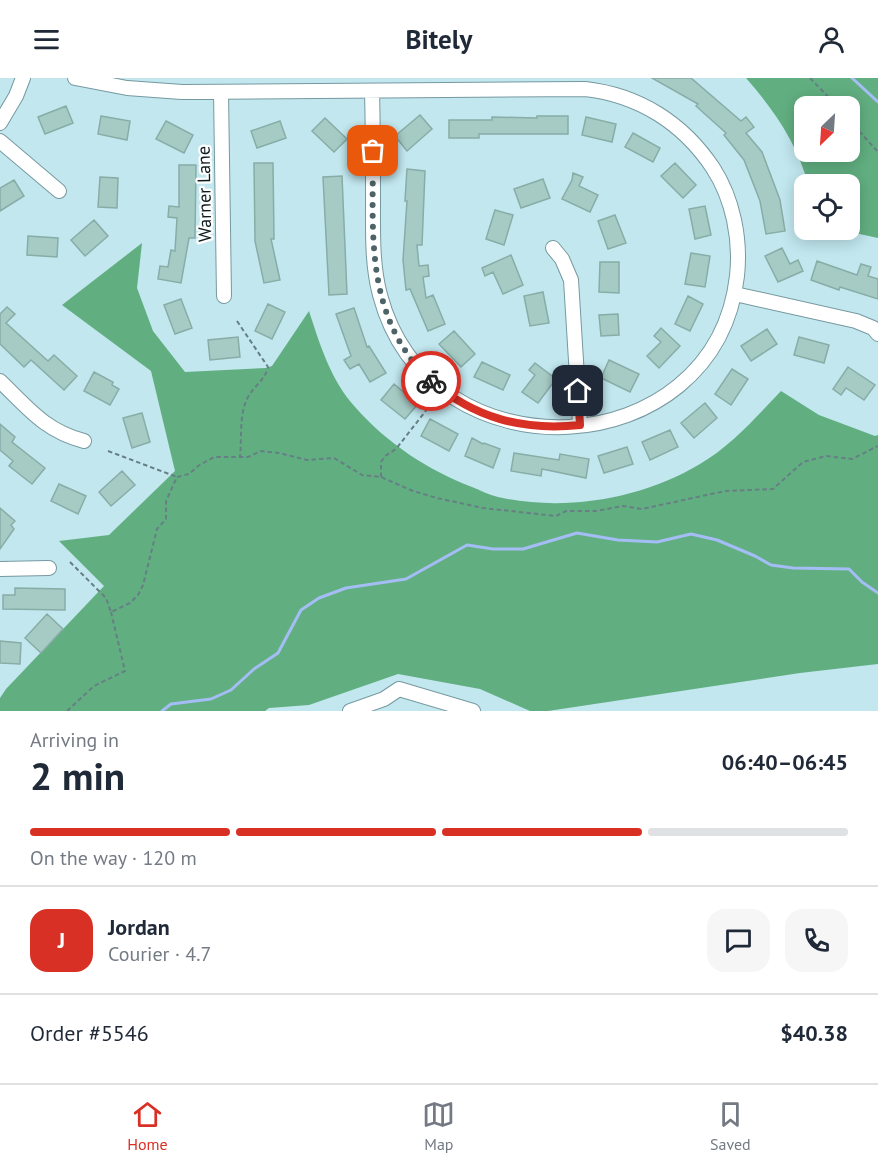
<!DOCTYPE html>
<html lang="en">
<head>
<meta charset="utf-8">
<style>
	:root { --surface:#fff; --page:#f6f6f7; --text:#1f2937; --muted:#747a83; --line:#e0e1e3; --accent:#d93025 }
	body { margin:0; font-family:"PT Sans",sans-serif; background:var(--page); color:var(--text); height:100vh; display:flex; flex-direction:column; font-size:22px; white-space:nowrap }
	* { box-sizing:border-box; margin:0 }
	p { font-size:20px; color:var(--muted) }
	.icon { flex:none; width:33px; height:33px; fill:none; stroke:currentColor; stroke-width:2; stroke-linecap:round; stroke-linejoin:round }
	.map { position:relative; height:633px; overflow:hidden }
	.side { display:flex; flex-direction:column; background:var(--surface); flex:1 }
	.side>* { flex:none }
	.needle { width:39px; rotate:205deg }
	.tools { position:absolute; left:794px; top:18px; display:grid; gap:12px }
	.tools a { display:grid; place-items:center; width:66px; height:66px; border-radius:12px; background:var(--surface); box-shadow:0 3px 15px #0003; font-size:30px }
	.pin { position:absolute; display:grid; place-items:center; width:51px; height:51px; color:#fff; margin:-26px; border-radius:12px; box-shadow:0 3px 9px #0006 }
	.courier { position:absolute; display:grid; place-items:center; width:60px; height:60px; margin:-30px; border:4px solid #d93025; border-radius:50%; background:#fff; color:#222; box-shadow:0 2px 8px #0007 }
	.headline em { font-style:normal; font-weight:600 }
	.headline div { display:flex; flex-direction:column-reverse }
	.headline { display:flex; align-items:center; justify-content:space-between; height:102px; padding:0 30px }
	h1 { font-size:39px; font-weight:600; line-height:45px }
	.bar { display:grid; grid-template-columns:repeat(4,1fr); gap:9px 6px; align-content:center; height:72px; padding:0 30px }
	.bar i { height:8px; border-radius:4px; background:var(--line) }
	.bar .on { background:var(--accent) }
	.bar p { grid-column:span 4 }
	.line { display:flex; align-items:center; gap:15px; padding:0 30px; border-top:2px solid var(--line) }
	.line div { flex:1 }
	.round { display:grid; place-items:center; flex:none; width:63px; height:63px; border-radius:18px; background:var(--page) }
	header { display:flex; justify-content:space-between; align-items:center; height:78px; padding:0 30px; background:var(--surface); font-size:27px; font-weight:600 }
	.tabs { display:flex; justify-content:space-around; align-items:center; height:84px; border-top:2px solid var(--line); background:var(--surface); font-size:16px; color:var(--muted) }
	.tabs a { display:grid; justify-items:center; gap:3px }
	.tabs .on { color:var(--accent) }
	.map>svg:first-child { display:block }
	.forest { fill:#61af81; fill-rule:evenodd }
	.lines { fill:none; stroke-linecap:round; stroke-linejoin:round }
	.stream { stroke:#a5bdf5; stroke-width:3 }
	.building { fill:#a6cbc5; stroke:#88aca6; stroke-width:1.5 }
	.minor-casing { stroke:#7699a0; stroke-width:16 }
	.path { stroke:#667f84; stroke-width:2; stroke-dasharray:4.5 3; stroke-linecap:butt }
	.minor { stroke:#fff; stroke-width:14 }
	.done { stroke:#4d6367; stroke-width:6; stroke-dasharray:0 10.8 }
	.route { stroke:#d93025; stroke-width:8 }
	.labels { text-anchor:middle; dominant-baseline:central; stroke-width:4.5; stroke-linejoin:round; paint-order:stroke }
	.street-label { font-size:18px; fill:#0e1c1e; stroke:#fff }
</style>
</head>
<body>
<header><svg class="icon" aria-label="menu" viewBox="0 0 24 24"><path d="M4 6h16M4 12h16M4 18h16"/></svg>Bitely<svg class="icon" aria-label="person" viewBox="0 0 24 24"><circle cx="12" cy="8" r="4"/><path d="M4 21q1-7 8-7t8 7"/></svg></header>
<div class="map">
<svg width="878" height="633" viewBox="0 0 878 633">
	<rect width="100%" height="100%" fill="#c2e7ef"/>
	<!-- forest -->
	<path class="forest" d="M 746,0 L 878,0 L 878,160 L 841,152 L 849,152 L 849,106 L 808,106 C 797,65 774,32 746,0 ZM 804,28 L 849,28 L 849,74 L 804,74 Z
		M 142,165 L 137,210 L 153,253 L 185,294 L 266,290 L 272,288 L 309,233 C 320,267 331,303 356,330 C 388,366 428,392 472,409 C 480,412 489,417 498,419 C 564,434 642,421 700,386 C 732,367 756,339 781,313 L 819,337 L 875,358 L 878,357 L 878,586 L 800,595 L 548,633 L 530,633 L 480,611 L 398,596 L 309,627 L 269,630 L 265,633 L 0,633 L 0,620 L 6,611 L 104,508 L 59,463 L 109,457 L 175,393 L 151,293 L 62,227 Z"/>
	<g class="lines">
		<!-- stream -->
		<path class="stream" d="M 852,0 L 878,24
			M 162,633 L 171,626 L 211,621 L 231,612 L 254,591 L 278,575 L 301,532 L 319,520 L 346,510 L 406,501 L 467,467 L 493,471 L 523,471 L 577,455 L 618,462 L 657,464 L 691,456 L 717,462 L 755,478 L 771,487 L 793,490 L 849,491 L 862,504 L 878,515"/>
	</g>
	<!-- building -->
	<path class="building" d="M 652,0 L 691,0 L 741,43 L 746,39 L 754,49 L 746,55 L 762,74 L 780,122 L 785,153 L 766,156 L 760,123 L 744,82 L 724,57 L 726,55 L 696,28 L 698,26 Z
		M 66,28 L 73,45 L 45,56 L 38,39 Z
		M 420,37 L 432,51 L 407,73 L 395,58 Z
		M 101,38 L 130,43 L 127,62 L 98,56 Z
		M 537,38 L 568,38 L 568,56 L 479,56 L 479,60 L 449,60 L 449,42 L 492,42 L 492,39 L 537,40 Z
		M 586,39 L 616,46 L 612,64 L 582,57 Z
		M 325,40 L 347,61 L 334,74 L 312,53 Z
		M 166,43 L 193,57 L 184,75 L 156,61 Z
		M 280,43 L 286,60 L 257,70 L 251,53 Z
		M 633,55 L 660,70 L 653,84 L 625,69 Z
		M 254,85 L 273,85 L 274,161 L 271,161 L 280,202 L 264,205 L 255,163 Z
		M 675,85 L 696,107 L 683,120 L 661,98 Z
		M 179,87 L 196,87 L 195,160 L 189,160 L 181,205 L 158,201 L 160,188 L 168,189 L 171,172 L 175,173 L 177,140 L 168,139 L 169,128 L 179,129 Z
		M 407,91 L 425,93 L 422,167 L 417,167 L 419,188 L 428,187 L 429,198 L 423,199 L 426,220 L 433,217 L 445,246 L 428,253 L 410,211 L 406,212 L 403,182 L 407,123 L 405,123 Z
		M 573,95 L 583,99 L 579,108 L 598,117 L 590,134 L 562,121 L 572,102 Z
		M 342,98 L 347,216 L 329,217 L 323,99 Z
		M 100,99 L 118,100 L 117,130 L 98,129 Z
		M 543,101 L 550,120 L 521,130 L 514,111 Z
		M 14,102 L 24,118 L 0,133 L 0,110 Z
		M 705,128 L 711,157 L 695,161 L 689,131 Z
		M 495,132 L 513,137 L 504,167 L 486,161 Z
		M 615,137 L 626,165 L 608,171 L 598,143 Z
		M 94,142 L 108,158 L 85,178 L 71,162 Z
		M 28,158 L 58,160 L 57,179 L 27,177 Z
		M 782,170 L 790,186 L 798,182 L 803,193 L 778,204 L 765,178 Z
		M 691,175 L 710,178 L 705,209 L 685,206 Z
		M 511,177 L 523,207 L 503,216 L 493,194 L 485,198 L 482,190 Z
		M 817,183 L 857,197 L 861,186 L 871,189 L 868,198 L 878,201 L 878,221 L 840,209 L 839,212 L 811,202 Z
		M 600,184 L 619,184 L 619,215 L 599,214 Z
		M 543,214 L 549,245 L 530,248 L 524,218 Z
		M 688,218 L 703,226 L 690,253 L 675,246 Z
		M 181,221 L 192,250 L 175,256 L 164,227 Z
		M 268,226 L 285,234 L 272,261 L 255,253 Z
		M 7,229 L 15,236 L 6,245 L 48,283 L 54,277 L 77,298 L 64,312 L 31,282 L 24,289 L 0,266 L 0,236 Z
		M 354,230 L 367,269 L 369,268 L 386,295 L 370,304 L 359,286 L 350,291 L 344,282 L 351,278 L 336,236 Z
		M 618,236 L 619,257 L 601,258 L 599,237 Z
		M 661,250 L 680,268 L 659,290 L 647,278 L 661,264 L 654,258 Z
		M 767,251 L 777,266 L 751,283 L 741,268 Z
		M 454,253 L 475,276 L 461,289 L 439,266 Z
		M 238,259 L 240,279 L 210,282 L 208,262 Z
		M 799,259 L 829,267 L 824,285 L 794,277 Z
		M 609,282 L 639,296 L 630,314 L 601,300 Z
		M 482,284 L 510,297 L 503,312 L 474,299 Z
		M 535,285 L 556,301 L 538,325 L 522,314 L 535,297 L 529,292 Z
		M 848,289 L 875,307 L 864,322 L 846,310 L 841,317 L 833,311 Z
		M 732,291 L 748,301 L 731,327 L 715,316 Z
		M 94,294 L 113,304 L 112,307 L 119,311 L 110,327 L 84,313 Z
		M 394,306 L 418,326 L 405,341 L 381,322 Z
		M 705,325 L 717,340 L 694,360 L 681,345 Z
		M 142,335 L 150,364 L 132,370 L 123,340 Z
		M 430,341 L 458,356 L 449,373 L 421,358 Z
		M 0,346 L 15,359 L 12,364 L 45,390 L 32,406 L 9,388 L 13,383 L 0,372 Z
		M 670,352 L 678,369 L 650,382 L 642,364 Z
		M 472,360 L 483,366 L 484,365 L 500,371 L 493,390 L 465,378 Z
		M 627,369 L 633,386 L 604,395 L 598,378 Z
		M 514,375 L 559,382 L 560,376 L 589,381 L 586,400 L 542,391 L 541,398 L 511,393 Z
		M 122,393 L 135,407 L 111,428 L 99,414 Z
		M 59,406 L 86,418 L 78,436 L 51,423 Z
		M 0,430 L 15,443 L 11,447 L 14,451 L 0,471 Z
		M 15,510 L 65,511 L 65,532 L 3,531 L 3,517 L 15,517 Z
		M 47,536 L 63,551 L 41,575 L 25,560 Z
		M 0,563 L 21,565 L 20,586 L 0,585 Z"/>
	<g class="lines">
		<defs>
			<path id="minor" d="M 75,0 L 127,10 L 182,14 L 585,11 C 639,17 683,45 713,90 C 733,121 741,161 737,198 C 715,389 429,403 380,217 C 372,187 373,156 373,125 C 373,88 373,50 372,13
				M 221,14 L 224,218
				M 0,45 L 16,18 L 23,0
				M 0,63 L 59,113
				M 553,170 L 562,181 L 571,202 L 580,347
				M 735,216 L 856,243 L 873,250 L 878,256
				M 0,303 C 28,330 45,353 84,363
				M 0,491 L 49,490
				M 350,633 L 384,621 L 399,611 L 473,633"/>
		</defs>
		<!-- minor casing -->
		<use href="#minor" class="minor-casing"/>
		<!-- path -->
		<path class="path" d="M 810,0 L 837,28
			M 849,42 L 878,74
			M 237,243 L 268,289 C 265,303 253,308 247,321 C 239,338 242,359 240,378
			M 108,373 L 177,399
			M 381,399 L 381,384 L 385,378 L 396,371 L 435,321
			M 70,484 L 106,520 L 111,534 L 130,525 L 138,517 L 143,507 L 157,451 L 166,441 L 166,423 L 177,399 L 189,396 L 198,388 L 214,379 L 248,379 L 261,373 L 279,375 L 307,382 L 334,380 L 362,397 L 381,399 L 413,413 L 437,420 L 483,430 L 556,438 L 566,433 L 596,433 L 623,428 L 642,431 L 725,413 L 773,411 L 803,384 L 826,378 L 852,381 L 878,368
			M 67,633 L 94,608 L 125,593 L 111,534"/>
		<!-- minor -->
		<use href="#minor" class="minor"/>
	</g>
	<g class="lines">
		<!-- done -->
		<path class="done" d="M 373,73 C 373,156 364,240 431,303"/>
		<!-- route -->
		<path class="route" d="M 431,303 C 475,340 522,353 580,347 L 578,313"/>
	</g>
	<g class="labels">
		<!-- street labels -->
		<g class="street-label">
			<text transform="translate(204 116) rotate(-91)">Warner Lane</text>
		</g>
	</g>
</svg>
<div class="tools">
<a><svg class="needle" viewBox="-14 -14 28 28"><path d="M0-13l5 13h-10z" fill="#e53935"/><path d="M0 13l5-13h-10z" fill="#747a83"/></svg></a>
<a><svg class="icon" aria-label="locate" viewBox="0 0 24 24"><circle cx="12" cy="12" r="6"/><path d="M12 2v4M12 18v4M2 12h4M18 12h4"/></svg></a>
</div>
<div class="pin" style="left:373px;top:73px;background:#ea580c"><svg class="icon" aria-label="bag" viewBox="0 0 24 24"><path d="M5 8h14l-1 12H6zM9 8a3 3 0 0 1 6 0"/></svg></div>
<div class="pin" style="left:578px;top:313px;background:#1f2937"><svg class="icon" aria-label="home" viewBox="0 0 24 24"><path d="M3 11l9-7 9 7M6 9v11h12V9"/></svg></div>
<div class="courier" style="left:431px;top:303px"><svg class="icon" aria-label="bike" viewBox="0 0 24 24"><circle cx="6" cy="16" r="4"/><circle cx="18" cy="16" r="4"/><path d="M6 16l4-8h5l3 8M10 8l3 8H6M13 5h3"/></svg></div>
</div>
<section class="side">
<div class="headline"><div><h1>2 min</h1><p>Arriving in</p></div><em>06:40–06:45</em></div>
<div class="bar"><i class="on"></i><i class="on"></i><i class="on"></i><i></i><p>On the way · 120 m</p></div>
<div class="line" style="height:108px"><b class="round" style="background:var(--accent);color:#fff">J</b><div><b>Jordan</b><p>Courier · 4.7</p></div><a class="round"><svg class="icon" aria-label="chat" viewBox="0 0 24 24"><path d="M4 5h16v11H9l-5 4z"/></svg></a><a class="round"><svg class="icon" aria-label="phone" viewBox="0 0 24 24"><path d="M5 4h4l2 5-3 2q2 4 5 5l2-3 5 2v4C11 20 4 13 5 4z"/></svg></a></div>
<div class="line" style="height:78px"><div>Order #5546</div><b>$40.38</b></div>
</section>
<nav class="tabs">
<a class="on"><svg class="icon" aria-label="home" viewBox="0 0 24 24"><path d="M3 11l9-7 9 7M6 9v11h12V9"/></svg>Home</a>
<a><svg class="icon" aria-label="map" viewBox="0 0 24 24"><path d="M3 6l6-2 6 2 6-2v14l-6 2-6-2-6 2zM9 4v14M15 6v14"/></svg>Map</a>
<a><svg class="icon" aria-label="saved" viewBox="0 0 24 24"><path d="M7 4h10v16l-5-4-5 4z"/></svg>Saved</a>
</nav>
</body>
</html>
